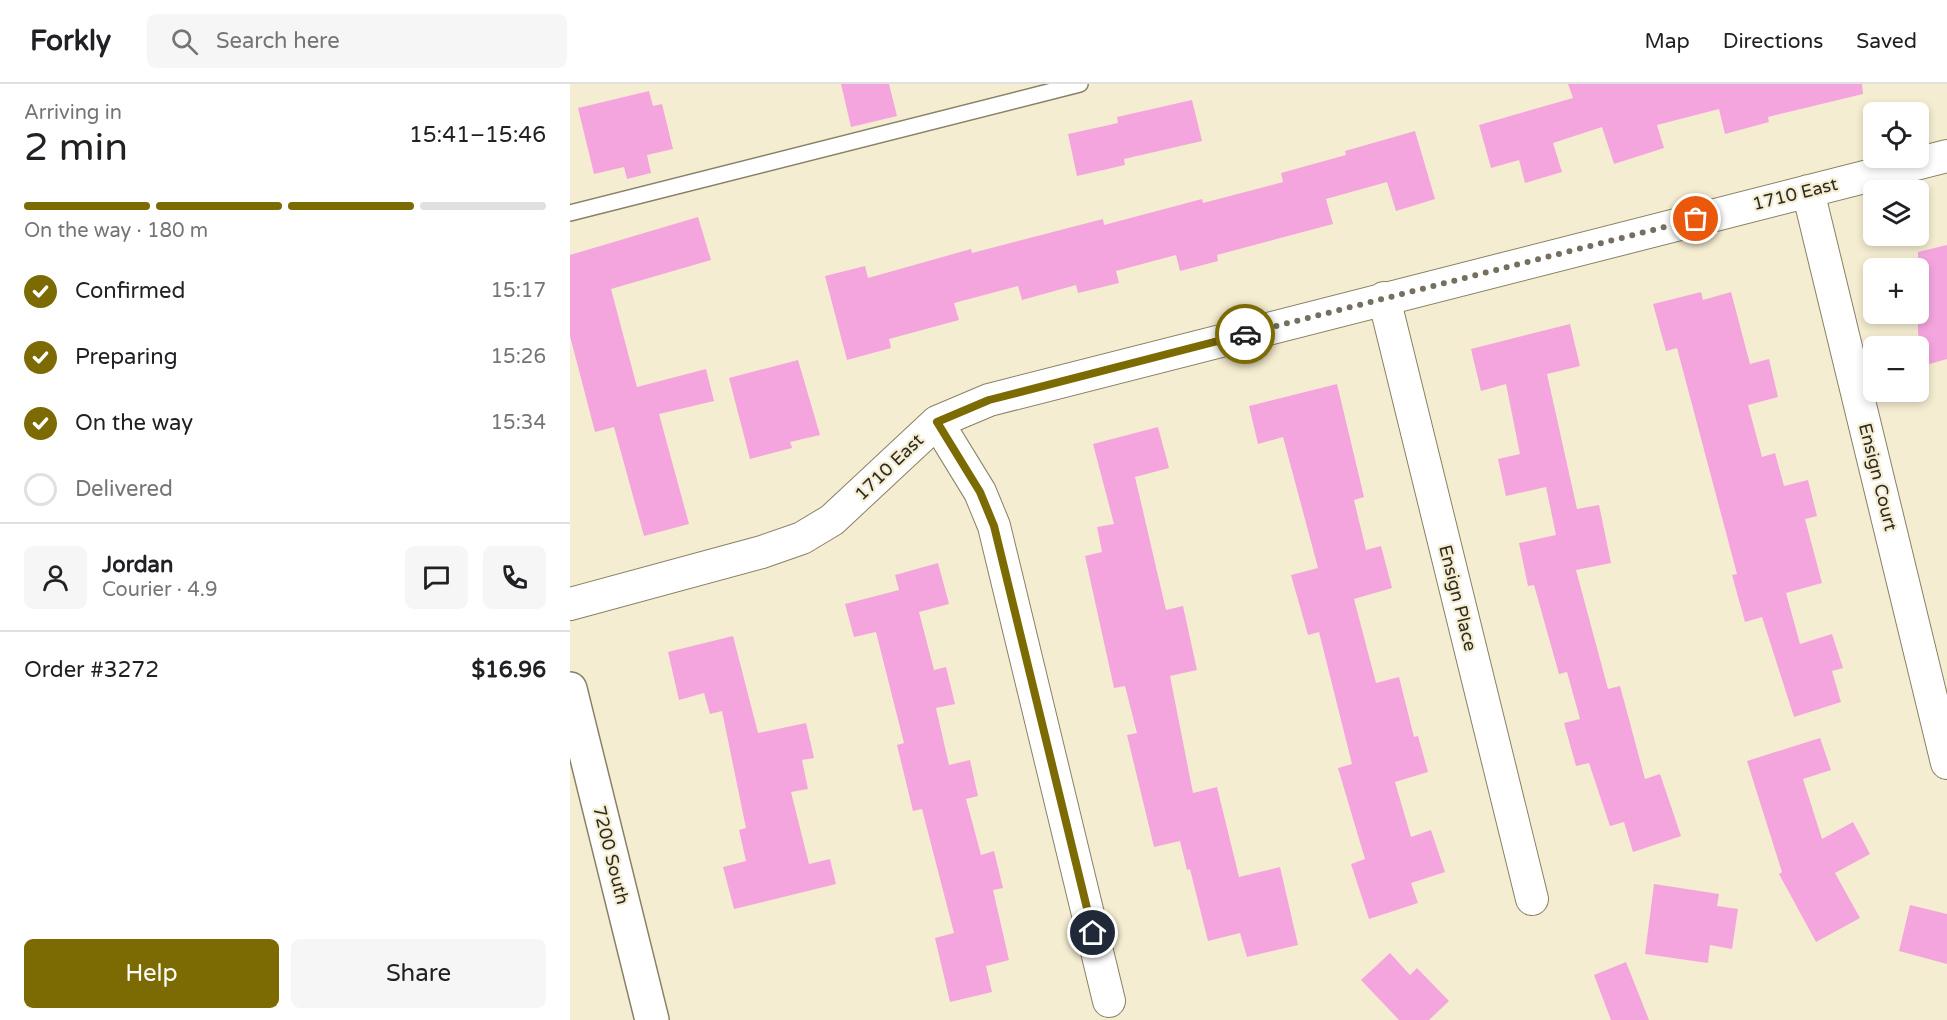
<!DOCTYPE html>
<html lang="en">
<head>
<meta charset="utf-8">
<style>
	:root { --surface:#fff; --page:#f6f6f6; --text:#202124; --muted:#757577; --line:#e0e0e0; --accent:#7c6a02 }
	body { margin:0; font-family:"Varela Round",sans-serif; background:var(--page); color:var(--text); height:100vh; display:flex; flex-direction:column; font-size:22px; white-space:nowrap }
	* { box-sizing:border-box; margin:0 }
	p { font-size:20px; color:var(--muted) }
	.icon { flex:none; width:33px; height:33px; fill:none; stroke:currentColor; stroke-width:2; stroke-linecap:round; stroke-linejoin:round }
	.map { position:relative; flex:1; overflow:hidden }
	.details { display:flex; flex-direction:column; background:var(--surface); width:570px }
	.details>* { flex:none }
	.fabs { position:absolute; left:1293px; top:18px; display:grid; gap:12px }
	.fabs a { display:grid; place-items:center; width:66px; height:66px; border-radius:9px; background:var(--surface); box-shadow:0 3px 9px #0003; font-size:30px }
	.pin { position:absolute; display:grid; place-items:center; width:51px; height:51px; color:#fff; margin:-26px; border:3px solid #fff; border-radius:50%; box-shadow:0 2px 6px #0007 }
	.courier { position:absolute; display:grid; place-items:center; width:60px; height:60px; margin:-30px; border:4px solid #7c6a02; border-radius:50%; background:#fff; color:#222; box-shadow:0 2px 8px #0007 }
	.overview em { font-style:normal; font-weight:600 }
	.overview div { display:flex; flex-direction:column-reverse }
	.overview { display:flex; align-items:center; justify-content:space-between; height:102px; padding:0 24px }
	h1 { font-size:39px; font-weight:600; line-height:45px }
	.bar { display:grid; grid-template-columns:repeat(4,1fr); gap:9px 6px; align-content:center; height:72px; padding:0 24px }
	.bar i { height:8px; border-radius:4px; background:var(--line) }
	.bar .on { background:var(--accent) }
	.bar p { grid-column:span 4 }
	.line { display:flex; align-items:center; gap:15px; padding:0 24px; border-top:2px solid var(--line) }
	.line div { flex:1 }
	.round { display:grid; place-items:center; flex:none; width:63px; height:63px; border-radius:9px; background:var(--page) }
	ol { padding:0 24px; list-style:none }
	li { display:flex; align-items:center; gap:18px; height:66px }
	li p { margin-inline-start:auto }
	li .icon { padding:6px; border-radius:50%; background:var(--accent); color:#fff; stroke-width:4 }
	li:last-child { color:var(--muted) }
	li i { width:33px; height:33px; border:3px solid var(--line); border-radius:50% }
	.cta { display:flex; gap:12px; margin-top:auto; padding:12px 24px }
	.cta a { flex:1; height:69px; border-radius:9px; background:var(--accent); color:#fff; font-size:24px; font-weight:600; line-height:69px; text-align:center }
	.cta a+a { background:var(--page); color:var(--text) }
	header { display:flex; align-items:center; gap:36px; box-sizing:border-box; height:84px; padding:0 30px; background:var(--surface); border-bottom:2px solid var(--line) }
	header strong { font-size:28px }
	nav { display:flex; gap:33px; margin-inline-start:auto; font-size:21px }
	.search { width:420px; height:54px; background:var(--page); display:flex; align-items:center; gap:15px; box-sizing:border-box; padding:0 21px; border-radius:9px; color:var(--muted); font-size:22px }
	main { display:flex; flex:1; min-height:0 }
	.map>svg:first-child { display:block }
	.building { fill:#f4a5de }
	.lines { fill:none; stroke-linecap:round; stroke-linejoin:round }
	.service-casing { stroke:#888167; stroke-width:18 }
	.minor-casing { stroke:#888167; stroke-width:34 }
	.tertiary-casing { stroke:#888167; stroke-width:36 }
	.service { stroke:#fff; stroke-width:15 }
	.minor { stroke:#fff; stroke-width:32 }
	.tertiary { stroke:#fff; stroke-width:33 }
	.done { stroke:#746f5e; stroke-width:6; stroke-dasharray:0 10.8 }
	.route { stroke:#7c6a02; stroke-width:8 }
	.labels { text-anchor:middle; dominant-baseline:central; stroke-width:4.5; stroke-linejoin:round; paint-order:stroke }
	.street-label { font-size:18px; fill:#2e2b20; stroke:#f5edd1 }
</style>
</head>
<body>
<header>
<strong>Forkly</strong>
<div class="search"><svg class="icon" aria-label="search" viewBox="0 0 24 24"><circle cx="10" cy="10" r="6"/><path d="M15 15l6 6"/></svg>Search here</div>
<nav><a>Map</a><a>Directions</a><a>Saved</a></nav>
</header>
<main>
<section class="details">
<div class="overview"><div><h1>2 min</h1><p>Arriving in</p></div><em>15:41–15:46</em></div>
<div class="bar"><i class="on"></i><i class="on"></i><i class="on"></i><i></i><p>On the way · 180 m</p></div>
<ol>
<li><svg class="icon" aria-label="check" viewBox="0 0 24 24"><path d="M5 12l5 5 9-10"/></svg>Confirmed<p>15:17</p></li>
<li><svg class="icon" aria-label="check" viewBox="0 0 24 24"><path d="M5 12l5 5 9-10"/></svg>Preparing<p>15:26</p></li>
<li><svg class="icon" aria-label="check" viewBox="0 0 24 24"><path d="M5 12l5 5 9-10"/></svg>On the way<p>15:34</p></li>
<li><i></i>Delivered</li>
</ol>
<div class="line" style="height:108px"><a class="round"><svg class="icon" aria-label="person" viewBox="0 0 24 24"><circle cx="12" cy="8" r="4"/><path d="M4 21q1-7 8-7t8 7"/></svg></a><div><b>Jordan</b><p>Courier · 4.9</p></div><a class="round"><svg class="icon" aria-label="chat" viewBox="0 0 24 24"><path d="M4 5h16v11H9l-5 4z"/></svg></a><a class="round"><svg class="icon" aria-label="phone" viewBox="0 0 24 24"><path d="M5 4h4l2 5-3 2q2 4 5 5l2-3 5 2v4C11 20 4 13 5 4z"/></svg></a></div>
<div class="line" style="height:78px"><div>Order #3272</div><b>$16.96</b></div>
<div class="cta"><a>Help</a><a>Share</a></div>
</section>
<div class="map">
<svg width="1377" height="936" viewBox="0 0 1377 936">
	<rect width="100%" height="100%" fill="#f5edd1"/>
	<!-- building -->
	<path class="building" d="M 271,0 L 319,0 L 327,32 L 281,43 Z
		M 998,0 L 1292,0 L 1293,10 L 1198,33 L 1199,38 L 1155,50 L 1149,25 L 1087,41 L 1094,64 L 1044,80 L 1032,43 L 983,59 L 992,88 L 955,99 L 949,76 L 921,84 L 909,41 L 1003,14 Z
		M 79,7 L 83,22 L 92,20 L 103,65 L 77,71 L 81,89 L 57,95 L 54,83 L 24,90 L 8,24 Z
		M 622,16 L 632,57 L 554,75 L 555,81 L 507,92 L 498,50 L 548,39 L 547,33 Z
		M 845,47 L 865,115 L 826,127 L 817,98 L 756,115 L 763,140 L 647,171 L 648,177 L 610,187 L 606,171 L 546,187 L 549,199 L 508,209 L 506,201 L 452,216 L 448,202 L 384,219 L 389,236 L 319,255 L 321,264 L 277,276 L 255,192 L 295,182 L 298,194 L 401,165 L 402,169 L 533,135 L 534,141 L 632,115 L 633,119 L 713,98 L 711,89 L 776,71 L 775,67 Z
		M 128,133 L 141,176 L 41,205 L 67,303 L 136,285 L 144,317 L 89,330 L 119,440 L 74,452 L 44,343 L 25,348 L 0,252 L 0,171 Z
		M 1377,161 L 1377,275 L 1356,281 L 1348,249 L 1348,168 Z
		M 1131,208 L 1133,216 L 1161,208 L 1180,280 L 1199,275 L 1208,313 L 1178,321 L 1192,373 L 1205,369 L 1214,402 L 1238,396 L 1247,432 L 1235,435 L 1252,499 L 1216,509 L 1230,560 L 1262,550 L 1273,584 L 1262,587 L 1271,618 L 1224,633 L 1192,533 L 1175,538 L 1162,491 L 1167,490 L 1107,264 L 1096,267 L 1083,220 Z
		M 1000,240 L 1010,282 L 977,290 L 1007,425 L 1029,421 L 1041,479 L 1006,486 L 1038,605 L 1050,602 L 1075,695 L 1090,690 L 1111,752 L 1063,768 L 1054,738 L 1040,742 L 1019,679 L 1006,682 L 994,639 L 1010,635 L 997,588 L 989,590 L 964,501 L 958,502 L 949,459 L 986,451 L 976,403 L 936,412 L 928,375 L 950,370 L 936,300 L 911,307 L 901,265 Z
		M 228,276 L 250,351 L 220,358 L 222,364 L 180,375 L 159,294 Z
		M 767,300 L 794,413 L 784,416 L 796,466 L 811,462 L 822,504 L 784,515 L 806,599 L 829,593 L 844,653 L 848,652 L 858,688 L 825,698 L 841,753 L 861,746 L 875,788 L 841,799 L 848,819 L 799,835 L 781,780 L 795,775 L 768,684 L 782,680 L 749,548 L 738,551 L 721,491 L 748,484 L 713,353 L 688,360 L 679,322 Z
		M 588,343 L 599,384 L 565,393 L 596,526 L 613,522 L 627,586 L 600,592 L 623,709 L 647,703 L 669,793 L 710,783 L 728,861 L 677,873 L 670,849 L 638,857 L 620,785 L 617,786 L 610,757 L 584,763 L 557,651 L 567,649 L 555,602 L 544,604 L 515,472 L 532,468 L 527,443 L 544,440 L 523,360 Z
		M 368,479 L 379,520 L 349,528 L 364,586 L 376,583 L 385,620 L 366,624 L 379,681 L 400,676 L 408,712 L 396,715 L 411,771 L 424,767 L 433,804 L 423,806 L 439,876 L 416,882 L 422,908 L 380,918 L 365,854 L 384,849 L 352,725 L 343,727 L 327,661 L 334,659 L 306,548 L 284,553 L 275,520 L 329,506 L 325,491 Z
		M 163,552 L 188,649 L 236,639 L 244,674 L 232,676 L 238,705 L 221,708 L 239,780 L 260,775 L 266,800 L 164,825 L 153,783 L 176,777 L 169,746 L 176,744 L 152,627 L 140,630 L 134,609 L 109,616 L 98,568 Z
		M 1250,654 L 1261,686 L 1233,695 L 1252,755 L 1283,738 L 1300,770 L 1265,789 L 1290,834 L 1246,858 L 1209,790 L 1212,788 L 1177,677 Z
		M 1084,800 L 1149,810 L 1147,822 L 1168,825 L 1162,865 L 1140,861 L 1138,879 L 1075,870 Z
		M 1340,821 L 1377,830 L 1377,880 L 1329,867 Z
		M 820,869 L 840,891 L 847,884 L 879,917 L 859,936 L 829,936 L 791,896 Z
		M 1056,878 L 1079,936 L 1041,936 L 1024,891 Z"/>
	<g class="lines">
		<defs>
			<path id="service" d="M 0,129 L 510,0"/>
			<path id="minor" d="M 1238,107 L 1377,679
				M 814,214 L 962,815
				M 367,338 L 410,408 L 424,442 L 539,917
				M 0,520 L 192,468 L 232,454 L 262,436 L 367,338 L 419,316 L 1377,72"/>
			<path id="tertiary" d="M 0,605 L 82,936"/>
		</defs>
		<!-- service casing -->
		<use href="#service" class="service-casing"/>
		<!-- minor casing -->
		<use href="#minor" class="minor-casing"/>
		<!-- tertiary casing -->
		<use href="#tertiary" class="tertiary-casing"/>
		<!-- service -->
		<use href="#service" class="service"/>
		<!-- minor -->
		<use href="#minor" class="minor"/>
		<!-- tertiary -->
		<use href="#tertiary" class="tertiary"/>
	</g>
	<g class="lines">
		<!-- done -->
		<path class="done" d="M 675,250 L 1126,135"/>
		<!-- route -->
		<path class="route" d="M 523,849 L 424,442 L 410,408 L 367,338 L 419,316 L 675,250"/>
	</g>
	<g class="labels">
		<!-- street labels -->
		<g class="street-label">
			<text transform="translate(1225 110) rotate(-14)">1710 East</text>
			<text transform="translate(319 383) rotate(-44)">1710 East</text>
			<text transform="translate(1308 393) rotate(76)">Ensign Court</text>
			<text transform="translate(888 514) rotate(76)">Ensign Place</text>
			<text transform="translate(41 771) rotate(76)">7200 South</text>
		</g>
	</g>
</svg>
<div class="fabs">
<a><svg class="icon" aria-label="locate" viewBox="0 0 24 24"><circle cx="12" cy="12" r="6"/><path d="M12 2v4M12 18v4M2 12h4M18 12h4"/></svg></a>
<a><svg class="icon" aria-label="layers" viewBox="0 0 24 24"><path d="M12 4l9 5-9 5-9-5zM3 14l9 5 9-5"/></svg></a>
<a>+</a>
<a>−</a>
</div>
<div class="pin" style="left:1126px;top:135px;background:#ea580c"><svg class="icon" aria-label="bag" viewBox="0 0 24 24"><path d="M5 8h14l-1 12H6zM9 8a3 3 0 0 1 6 0"/></svg></div>
<div class="pin" style="left:523px;top:849px;background:#1f2937"><svg class="icon" aria-label="home" viewBox="0 0 24 24"><path d="M3 11l9-7 9 7M6 9v11h12V9"/></svg></div>
<div class="courier" style="left:675px;top:250px"><svg class="icon" aria-label="car" viewBox="0 0 24 24"><path d="M5 17H2v-5l4-1 3-4h7l3 4 3 1v5h-3M9 17h6M6 11h13"/><circle cx="7" cy="17" r="2"/><circle cx="17" cy="17" r="2"/></svg></div>
</div>
</main>
</body>
</html>
